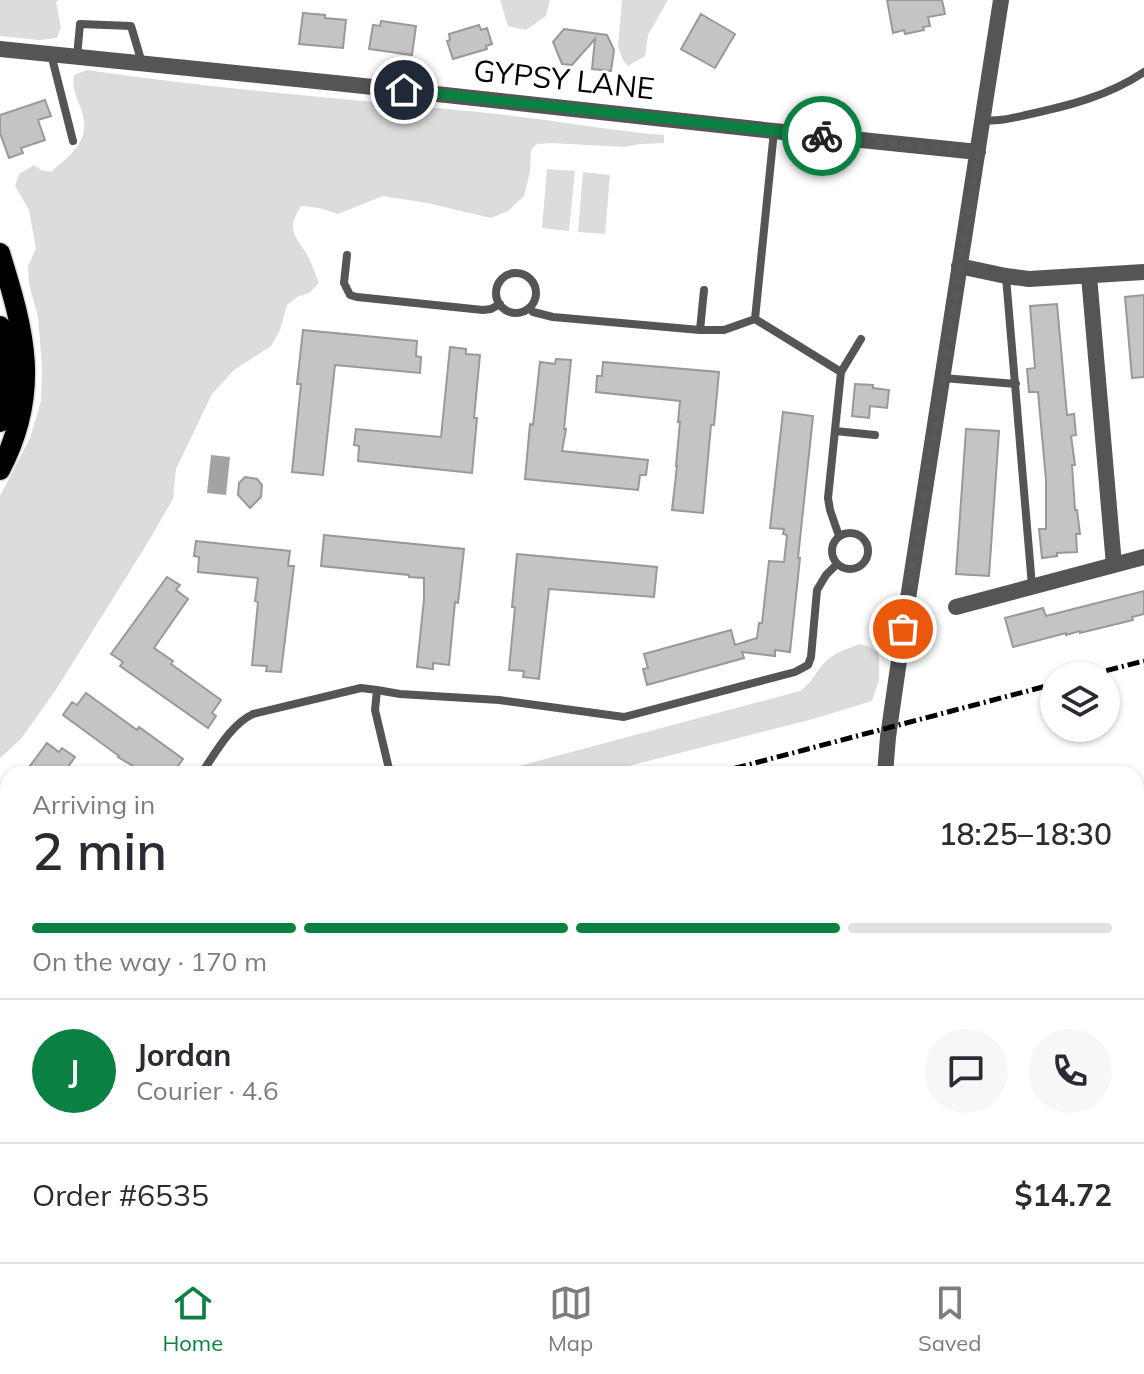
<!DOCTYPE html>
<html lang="en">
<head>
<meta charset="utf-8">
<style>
	:root { --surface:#fff; --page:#f7f7f7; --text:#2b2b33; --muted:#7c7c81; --line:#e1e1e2; --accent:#0b8043 }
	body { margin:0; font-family:Mulish,sans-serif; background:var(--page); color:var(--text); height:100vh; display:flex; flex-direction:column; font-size:30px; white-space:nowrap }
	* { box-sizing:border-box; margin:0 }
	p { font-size:26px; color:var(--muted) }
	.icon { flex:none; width:44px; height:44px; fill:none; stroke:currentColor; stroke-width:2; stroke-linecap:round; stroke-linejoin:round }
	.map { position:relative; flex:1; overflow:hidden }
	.details { position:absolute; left:0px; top:766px; width:1144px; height:496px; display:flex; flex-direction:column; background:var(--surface); border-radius:24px 24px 0 0; box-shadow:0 2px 6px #0004 }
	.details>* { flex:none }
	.tools { position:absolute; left:1040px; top:662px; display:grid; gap:16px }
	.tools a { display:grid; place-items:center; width:80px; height:80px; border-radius:50%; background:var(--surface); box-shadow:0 2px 6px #0004; font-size:40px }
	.pin { position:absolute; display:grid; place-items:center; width:68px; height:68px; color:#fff; margin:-34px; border:4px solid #fff; border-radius:50%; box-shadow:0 2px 8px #0007 }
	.courier { position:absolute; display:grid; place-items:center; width:80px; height:80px; margin:-40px; border:6px solid #0b8043; border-radius:50%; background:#fff; color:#222; box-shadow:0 2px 10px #0007 }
	.head em { font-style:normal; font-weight:600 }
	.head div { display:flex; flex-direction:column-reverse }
	.head { display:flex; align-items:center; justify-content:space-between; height:136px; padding:0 32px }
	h1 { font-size:52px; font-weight:600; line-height:60px }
	.bar { display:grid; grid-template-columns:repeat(4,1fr); gap:12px 8px; align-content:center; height:96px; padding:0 32px }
	.bar i { height:10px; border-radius:6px; background:var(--line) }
	.bar .selected { background:var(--accent) }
	.bar p { grid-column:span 4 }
	.line { display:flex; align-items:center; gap:20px; padding:0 32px; border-top:2px solid var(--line) }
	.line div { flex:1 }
	.round { display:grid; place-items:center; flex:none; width:84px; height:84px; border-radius:42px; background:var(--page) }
	.dock { display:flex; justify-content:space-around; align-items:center; height:112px; border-top:2px solid var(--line); background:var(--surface); font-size:22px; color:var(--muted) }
	.dock a { display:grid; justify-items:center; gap:4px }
	.dock .selected { color:var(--accent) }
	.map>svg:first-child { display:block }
	.green { fill:#dcdcdc }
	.water { fill:#a3a3a3 }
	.building { fill:#c4c4c4; stroke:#999; stroke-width:2 }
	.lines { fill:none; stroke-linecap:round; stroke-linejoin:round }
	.primary-casing { stroke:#dbdbdb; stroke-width:23 }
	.lane { stroke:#555; stroke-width:8 }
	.street { stroke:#555; stroke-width:16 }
	.secondary { stroke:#222; stroke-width:16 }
	.primary { stroke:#000; stroke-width:20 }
	.rail { stroke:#000; stroke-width:5; stroke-dasharray:12 4 2 4; stroke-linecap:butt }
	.done { stroke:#595959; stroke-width:8; stroke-dasharray:0 14.4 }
	.route { stroke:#0b8043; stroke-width:10 }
	.labels { text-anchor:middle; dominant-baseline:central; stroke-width:6; stroke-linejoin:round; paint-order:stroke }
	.street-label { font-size:30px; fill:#000; stroke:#fff }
</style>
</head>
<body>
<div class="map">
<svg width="1144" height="1262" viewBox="0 0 1144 1262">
	<rect width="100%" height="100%" fill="#fff"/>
	<!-- green -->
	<path class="green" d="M 0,0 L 59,0 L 56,2 L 61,27 L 57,38 L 39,40 L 0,36 Z
		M 500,0 L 550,0 L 546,16 L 526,30 L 508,26 Z
		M 622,0 L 668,0 L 648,35 L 645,56 L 628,66 L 623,60 L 618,46 Z
		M 87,70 C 220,90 354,99 488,113 C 547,119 605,130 664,135 L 664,143 L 640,144 L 625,147 L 550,143 L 537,144 L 531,150 L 530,172 L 524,196 L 508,211 L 491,218 L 427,203 L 383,196 L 338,214 L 320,208 L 301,206 C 287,230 293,232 306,253 C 311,262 315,273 319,283 L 309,293 L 297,297 L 287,305 L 280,330 L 271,346 L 234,370 L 212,394 L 176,469 L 173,499 L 145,547 L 57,688 L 21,739 L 0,758 L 0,496 L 30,438 L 41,401 L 42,366 L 38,317 L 29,284 L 28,266 L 36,249 L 29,210 L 15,186 L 19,174 L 34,165 L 41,170 L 51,172 C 74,152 93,139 80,106 C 75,94 72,87 74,75 Z
		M 547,169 L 575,171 L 569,231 L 542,228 Z
		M 583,172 L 610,175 L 605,234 L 578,232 Z
		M 860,644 L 870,647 L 879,653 L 879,680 L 872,701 L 813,719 L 597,774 L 489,774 L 800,691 C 813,682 815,672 825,662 C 835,652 847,649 860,644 Z
		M 8,989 L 8,1062 L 0,1064 L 0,990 Z
		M 1136,1114 L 1144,1117 L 1144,1249 L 1136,1248 Z
		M 106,1254 L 850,1254 L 847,1262 L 117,1262 Z"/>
	<!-- water -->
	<path class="water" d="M 211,455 L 230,457 L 226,495 L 207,493 Z"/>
	<!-- building -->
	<path class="building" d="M 887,0 L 942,0 L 945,14 L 928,17 L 930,26 L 923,27 L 924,30 L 905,34 L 904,30 L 893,33 Z
		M 303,13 L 325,15 L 325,18 L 346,20 L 343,48 L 299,44 Z
		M 701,14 L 735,34 L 715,68 L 681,49 Z
		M 381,21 L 416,26 L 412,55 L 369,49 L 373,25 L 380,26 Z
		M 479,25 L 481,30 L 487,28 L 492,44 L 486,46 L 487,49 L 453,59 L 447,41 L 450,40 L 449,34 Z
		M 564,29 L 607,35 L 614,50 L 611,71 L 592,69 L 595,39 L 572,65 L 562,64 L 553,42 Z
		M 45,100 L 51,116 L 38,120 L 45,140 L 21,148 L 23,153 L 9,158 L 0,133 L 0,115 Z
		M 1144,295 L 1144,377 L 1132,378 L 1125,297 Z
		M 1057,304 L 1067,415 L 1074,414 L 1076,435 L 1071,436 L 1075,465 L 1072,465 L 1075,510 L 1077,510 L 1080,534 L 1076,534 L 1077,552 L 1057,553 L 1057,556 L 1042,558 L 1039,529 L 1046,529 L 1046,480 L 1038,392 L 1029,392 L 1027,369 L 1035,368 L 1030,306 Z
		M 303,330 L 417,341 L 416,356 L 421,357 L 420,373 L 335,365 L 323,475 L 292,472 L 301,384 L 297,384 Z
		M 450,347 L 466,349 L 466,354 L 480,355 L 474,418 L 477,418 L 472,473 L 358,461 L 359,446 L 354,445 L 356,429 L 441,437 Z
		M 556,359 L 571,360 L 564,429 L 566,429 L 562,451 L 648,460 L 646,475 L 640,475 L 638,490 L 525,479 L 530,424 L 533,425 L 540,362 L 555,364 Z
		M 603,362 L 719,372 L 714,425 L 711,425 L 703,513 L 672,510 L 677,466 L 676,466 L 680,422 L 678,422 L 680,401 L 596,392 L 597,376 L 602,376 Z
		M 855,384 L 873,385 L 873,388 L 889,390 L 887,408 L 870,406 L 869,418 L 852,416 Z
		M 783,412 L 813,416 L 798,558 L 800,558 L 790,652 L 775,650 L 775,656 L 742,652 L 744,658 L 647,685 L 643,669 L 648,668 L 644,654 L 731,630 L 735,645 L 757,638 L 759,623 L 762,623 L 769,561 L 784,562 L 787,535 L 783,534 L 784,529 L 770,528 Z
		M 966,429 L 999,431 L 989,576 L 956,574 Z
		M 245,477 L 257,479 L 262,485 L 261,497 L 250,508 L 238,495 L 239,483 Z
		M 324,535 L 464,549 L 458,603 L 455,602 L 449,665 L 433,663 L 433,669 L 417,667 L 424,599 L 424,578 L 409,577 L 409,575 L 321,566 Z
		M 196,541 L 290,551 L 288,566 L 294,566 L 281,672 L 266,671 L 267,666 L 252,665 L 258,602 L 255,601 L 258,578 L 198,572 L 199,557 L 194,556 Z
		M 517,554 L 657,567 L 654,597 L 549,589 L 539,679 L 523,677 L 524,671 L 509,670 L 515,607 L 512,607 Z
		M 167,577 L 180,585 L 176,590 L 188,599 L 154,648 L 173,661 L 171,664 L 221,700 L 212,713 L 216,716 L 208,728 L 120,666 L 123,662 L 111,654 Z
		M 1144,591 L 1144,614 L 1132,617 L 1133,620 L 1080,633 L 1080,631 L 1066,635 L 1066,633 L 1013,647 L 1005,618 L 1043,608 L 1046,616 Z
		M 86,693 L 137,730 L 139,727 L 183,759 L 172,774 L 134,774 L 138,769 L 118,757 L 119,756 L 63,715 L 72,702 L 77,705 Z
		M 47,743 L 59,752 L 62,748 L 75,757 L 63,774 L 24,774 Z"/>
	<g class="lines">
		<defs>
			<path id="primary" d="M 0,253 C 25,333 41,392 0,470
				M 0,326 C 7,359 8,390 0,422
				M 0,1163 L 8,1174
				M 0,1185 L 8,1196
				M 54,1254 L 60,1262
				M 90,1254 L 101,1262
				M 0,1255 L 9,1262"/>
		</defs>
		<!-- primary casing -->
		<use href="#primary" class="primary-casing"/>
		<!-- lane -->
		<path class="lane" d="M 51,54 L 73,141
			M 77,57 L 80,24 L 131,26 L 142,63
			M 982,120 C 997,122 1012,118 1026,115 C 1067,106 1109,96 1144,72
			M 347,255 L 344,283 L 350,295 L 357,297 L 483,310 L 491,309 L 500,304
			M496 293a20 20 0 1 1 40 0a20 20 0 1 1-40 0Z
			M 1006,277 L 1032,586
			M 529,308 L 533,312 L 553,317 L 700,330 L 704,290
			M 755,319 L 774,131
			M 700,330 L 724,330 L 755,319 L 841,372 L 861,339
			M 943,378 L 1016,384
			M 835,431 L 875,435
			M832 551a18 18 0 1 1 36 0a18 18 0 1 1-36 0Z
			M 839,536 L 830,510 L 828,498 L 841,372
			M 377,690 L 400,694 L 499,700 L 624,717 L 795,672 L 808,665 L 811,657 L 817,590 L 826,575 L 837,564
			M 201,774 C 215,754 230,725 253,714 L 361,688 L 377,690 L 375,710 L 389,769
			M 292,1254 L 302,1262"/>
		<!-- street -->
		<path class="street" d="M 0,49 L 345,84 L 774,131 L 978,152
			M 959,266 L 1006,276 L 1029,279 L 1144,272
			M 1089,276 L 1114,565
			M 956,607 L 1144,557
			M 885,774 L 888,737 L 907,605 L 1001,0
			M 1136,847 L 1144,844
			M 1136,999 L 1144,1008"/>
		<!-- secondary -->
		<path class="secondary" d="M 0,1138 L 8,1137
			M 1074,1254 L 1119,1262"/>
		<!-- primary -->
		<use href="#primary" class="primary"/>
		<!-- rail -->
		<path class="rail" d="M 1085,676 L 1144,661
			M 713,774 L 1054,684
			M 0,972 L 8,970"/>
	</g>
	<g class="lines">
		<!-- done -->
		<path class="done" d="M 822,136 L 978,152 L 903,629"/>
		<!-- route -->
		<path class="route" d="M 404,90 L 822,136"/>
	</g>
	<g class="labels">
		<!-- street labels -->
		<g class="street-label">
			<text transform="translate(564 79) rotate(6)">GYPSY LANE</text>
		</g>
	</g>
</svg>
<div class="tools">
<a><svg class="icon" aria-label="layers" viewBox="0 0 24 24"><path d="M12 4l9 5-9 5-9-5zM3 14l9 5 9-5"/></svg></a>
</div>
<div class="pin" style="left:903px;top:629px;background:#ea580c"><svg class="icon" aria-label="bag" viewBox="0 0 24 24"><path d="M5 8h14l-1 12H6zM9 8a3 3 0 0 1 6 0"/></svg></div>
<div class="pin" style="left:404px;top:90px;background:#1f2937"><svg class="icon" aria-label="home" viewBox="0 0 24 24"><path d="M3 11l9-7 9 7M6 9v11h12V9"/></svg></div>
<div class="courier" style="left:822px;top:136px"><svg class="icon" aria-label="bike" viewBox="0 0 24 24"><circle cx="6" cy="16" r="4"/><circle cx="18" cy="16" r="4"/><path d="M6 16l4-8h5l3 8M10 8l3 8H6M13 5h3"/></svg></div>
<section class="details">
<div class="head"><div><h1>2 min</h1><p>Arriving in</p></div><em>18:25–18:30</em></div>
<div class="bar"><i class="selected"></i><i class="selected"></i><i class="selected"></i><i></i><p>On the way · 170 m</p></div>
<div class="line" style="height:144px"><b class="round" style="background:var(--accent);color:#fff">J</b><div><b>Jordan</b><p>Courier · 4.6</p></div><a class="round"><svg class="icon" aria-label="chat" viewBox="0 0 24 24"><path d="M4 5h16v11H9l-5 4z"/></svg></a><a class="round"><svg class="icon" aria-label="phone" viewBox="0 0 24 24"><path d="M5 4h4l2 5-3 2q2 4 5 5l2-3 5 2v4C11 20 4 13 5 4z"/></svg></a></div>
<div class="line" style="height:104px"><div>Order #6535</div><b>$14.72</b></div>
</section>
</div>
<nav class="dock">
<a class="selected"><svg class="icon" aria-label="home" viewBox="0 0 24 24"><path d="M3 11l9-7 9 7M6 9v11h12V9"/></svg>Home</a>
<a><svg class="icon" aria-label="map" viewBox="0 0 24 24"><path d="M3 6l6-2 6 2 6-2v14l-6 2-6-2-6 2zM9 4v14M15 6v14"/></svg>Map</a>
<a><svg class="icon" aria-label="saved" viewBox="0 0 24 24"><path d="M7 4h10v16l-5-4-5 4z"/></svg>Saved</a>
</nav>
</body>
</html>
